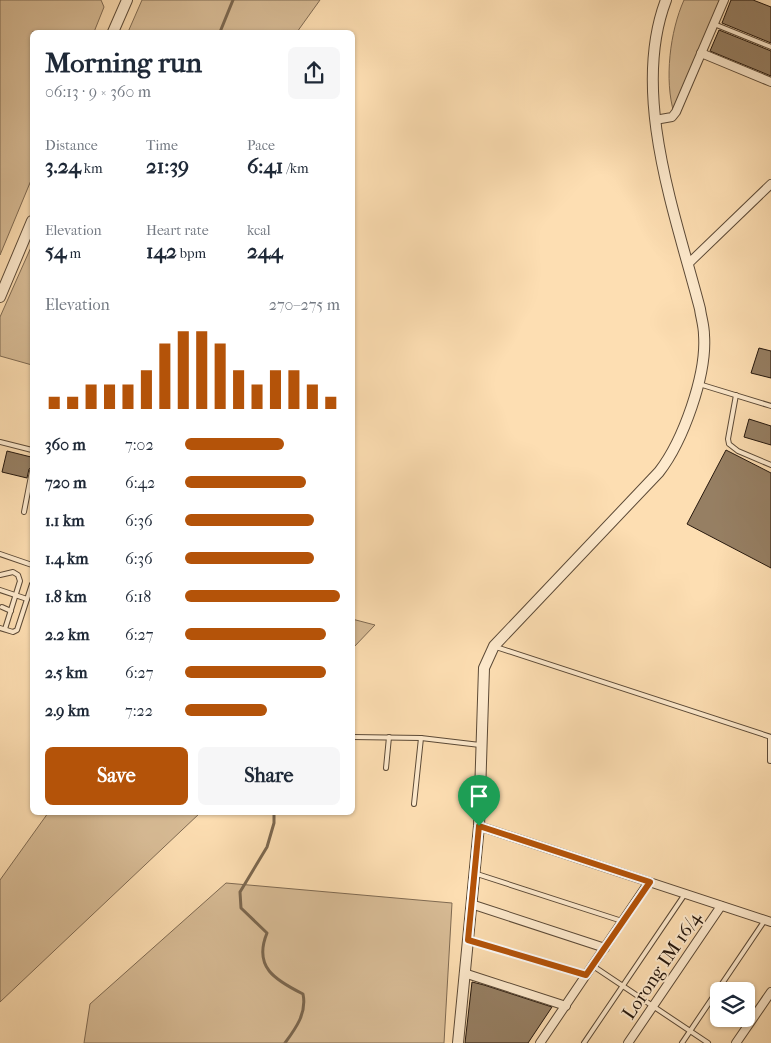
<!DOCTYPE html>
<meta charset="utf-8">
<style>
:root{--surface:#fff;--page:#f6f6f7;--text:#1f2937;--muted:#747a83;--accent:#b45309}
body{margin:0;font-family:"IM FELL French Canon",serif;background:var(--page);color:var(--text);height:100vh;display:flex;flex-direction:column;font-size:19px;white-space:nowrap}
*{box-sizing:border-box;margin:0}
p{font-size:16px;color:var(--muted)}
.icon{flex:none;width:28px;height:28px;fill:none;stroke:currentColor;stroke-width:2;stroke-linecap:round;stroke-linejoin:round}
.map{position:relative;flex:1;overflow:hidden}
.sheet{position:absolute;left:30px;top:30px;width:325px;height:785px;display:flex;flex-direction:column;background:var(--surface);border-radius:8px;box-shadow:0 1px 4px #0004}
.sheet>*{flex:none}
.buttons{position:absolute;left:710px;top:982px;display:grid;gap:10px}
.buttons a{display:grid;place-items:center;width:45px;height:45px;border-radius:8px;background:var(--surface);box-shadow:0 1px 4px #0004;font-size:25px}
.pin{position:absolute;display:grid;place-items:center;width:42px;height:42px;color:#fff;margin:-51px -21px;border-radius:50% 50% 50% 0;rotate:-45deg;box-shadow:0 0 5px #0007}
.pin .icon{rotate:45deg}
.round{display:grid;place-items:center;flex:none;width:52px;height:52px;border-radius:8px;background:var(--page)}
.overview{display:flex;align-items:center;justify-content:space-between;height:85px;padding:0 15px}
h1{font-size:28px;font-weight:700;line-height:38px}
.stats{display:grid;grid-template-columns:repeat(3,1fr);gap:8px;height:85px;padding:5px 15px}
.stats div{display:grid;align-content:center}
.stats b{font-size:21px;font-weight:700}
.stats small{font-size:14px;font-weight:400}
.stats p{font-size:14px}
.chart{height:140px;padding:10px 15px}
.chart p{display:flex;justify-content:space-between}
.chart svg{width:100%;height:90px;margin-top:5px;stroke:var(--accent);stroke-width:6}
.cta{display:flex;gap:10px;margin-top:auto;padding:10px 15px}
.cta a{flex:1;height:58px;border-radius:8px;background:var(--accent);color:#fff;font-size:20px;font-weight:700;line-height:58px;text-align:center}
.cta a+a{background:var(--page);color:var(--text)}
ul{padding:0 15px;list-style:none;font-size:16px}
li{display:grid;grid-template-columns:80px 60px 1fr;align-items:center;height:38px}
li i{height:12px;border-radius:6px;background:var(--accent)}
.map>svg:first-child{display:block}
.green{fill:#d8bc96;stroke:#7f6a52}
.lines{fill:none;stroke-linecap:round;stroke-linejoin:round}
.stream{stroke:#7b674f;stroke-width:3}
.building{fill:#967f63;stroke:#26180e}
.service-casing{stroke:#5c4a37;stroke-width:6}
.minor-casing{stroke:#5c4a37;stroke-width:10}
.tertiary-casing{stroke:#5c4a37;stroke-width:12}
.service{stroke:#feeacd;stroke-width:4}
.minor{stroke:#feeacd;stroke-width:8}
.tertiary{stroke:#feeacd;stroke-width:10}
.route-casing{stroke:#fff;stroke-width:10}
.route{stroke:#b45309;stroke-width:6}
.labels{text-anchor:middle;stroke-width:4;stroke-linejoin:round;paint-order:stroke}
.street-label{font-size:19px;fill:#26180e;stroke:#feeacd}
</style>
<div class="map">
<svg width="771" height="1043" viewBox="0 0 771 1043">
<rect width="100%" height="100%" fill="#fddeb2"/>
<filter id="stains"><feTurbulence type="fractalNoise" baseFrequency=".004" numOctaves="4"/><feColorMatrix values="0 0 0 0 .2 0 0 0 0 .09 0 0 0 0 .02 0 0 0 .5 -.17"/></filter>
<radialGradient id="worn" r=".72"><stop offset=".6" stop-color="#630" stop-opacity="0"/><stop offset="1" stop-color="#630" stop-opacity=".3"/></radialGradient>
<g class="green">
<path d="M0 0H101L104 7 94 32H32V178L0 255Z"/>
<path d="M142 0H320L297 32H128Z"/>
<path d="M684 0H720L674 113C664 80 670 31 684 0Z"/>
<path d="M32 245V365L0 356V317Z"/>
<path d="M352 619 375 625 353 648H352Z"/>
<path d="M48 813H200L0 1002V880Z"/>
<path d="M226 883 452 903 444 1043H84L90 1004Z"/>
</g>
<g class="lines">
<g class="stream">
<path d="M220 32 233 0"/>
<path d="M274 812V823L267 847 240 892 241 908 267 933C253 967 275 980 303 994 307 1013 296 1028 285 1043"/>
</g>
</g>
<g class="building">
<path d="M731 0H753L771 7V43L722 23Z"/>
<path d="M719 30 771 51V76L710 51Z"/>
<path d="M759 348 771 351V378L751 373Z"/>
<path d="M749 419 771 426V445L744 437Z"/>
<path d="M726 450 771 473V568L687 524Z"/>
<path d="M7 451 31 457 32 467 29 469 27 478 2 472Z"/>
<path d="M472 982 484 985 552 1007 528 1043H465Z"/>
</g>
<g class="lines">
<g class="service-casing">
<g id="service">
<path d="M714 24 771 47"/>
<path d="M699 384 771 406"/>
<path d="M736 395 728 439 729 444 738 451 771 465"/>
<path d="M0 442 32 450"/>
<path d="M24 512 32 471"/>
<path d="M0 554 32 565"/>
<path d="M0 575 13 572 18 575 20 581 5 629"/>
<path d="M0 590 27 599"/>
<path d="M2 607 11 611"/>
<path d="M0 628 13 632 17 630 32 584"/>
<path d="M496 647 771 737"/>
<path d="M352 737 421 738 480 745"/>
<path d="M770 761V737"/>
<path d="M386 768 389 737"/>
<path d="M414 804 421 738"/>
<path d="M477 874 622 921"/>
<path d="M470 941 586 975"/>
<path d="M593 966 708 1043"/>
<path d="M584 1043 685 894"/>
<path d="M682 1043 765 920"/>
</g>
</g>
<g class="minor-casing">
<g id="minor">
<path d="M701 53 771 82"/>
<path d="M655 120 672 117 676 112 724 0"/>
<path d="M688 264 771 184"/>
<path d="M479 826 771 922"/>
<path d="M471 904 605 948"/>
<path d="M464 973 566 1006"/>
<path d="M540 1043 649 882"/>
<path d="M628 1043 721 906"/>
<path d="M736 1043 771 992"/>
</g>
</g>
<g class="tertiary-casing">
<g id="tertiary">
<path d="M113 32 127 0"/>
<path d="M0 297 32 221"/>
<path d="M458 1043 479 826 484 668 494 646 659 472C683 441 707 375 704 335 704 326 701 317 700 309 676 216 630 94 666 0"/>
</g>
</g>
<use href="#service" class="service"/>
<use href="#minor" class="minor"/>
<use href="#tertiary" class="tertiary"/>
</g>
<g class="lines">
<g class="route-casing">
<path id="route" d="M479 826 650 882 586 975 468 940Z"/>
</g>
<use href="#route" class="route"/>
</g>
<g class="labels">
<g class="street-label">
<text transform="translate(661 965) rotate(-56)" y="7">Lorong IM 16/4</text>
</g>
</g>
<rect width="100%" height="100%" filter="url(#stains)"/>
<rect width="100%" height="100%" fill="url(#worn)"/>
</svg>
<div class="buttons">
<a><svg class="icon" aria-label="layers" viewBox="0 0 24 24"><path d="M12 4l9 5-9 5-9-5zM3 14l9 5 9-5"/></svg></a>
</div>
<div class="pin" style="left:479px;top:826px;background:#1e9e55"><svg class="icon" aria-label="arrive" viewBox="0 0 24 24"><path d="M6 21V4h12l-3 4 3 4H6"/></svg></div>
<section class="sheet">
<div class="overview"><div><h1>Morning run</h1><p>06:13 · 9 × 360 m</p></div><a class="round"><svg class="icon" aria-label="share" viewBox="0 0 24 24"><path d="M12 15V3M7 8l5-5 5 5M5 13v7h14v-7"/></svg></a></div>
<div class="stats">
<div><p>Distance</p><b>3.24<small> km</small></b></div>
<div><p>Time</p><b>21:39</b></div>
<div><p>Pace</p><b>6:41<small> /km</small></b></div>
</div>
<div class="stats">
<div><p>Elevation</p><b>54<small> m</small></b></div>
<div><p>Heart rate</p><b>142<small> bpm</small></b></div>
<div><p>kcal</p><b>244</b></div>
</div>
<div class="chart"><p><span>Elevation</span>270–275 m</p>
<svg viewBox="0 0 160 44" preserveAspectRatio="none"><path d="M5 44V38M15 44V38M25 44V32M35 44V32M45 44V32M55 44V25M65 44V12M75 44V6M85 44V6M95 44V12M105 44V25M115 44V32M125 44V25M135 44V25M145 44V32M155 44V38"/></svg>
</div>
<ul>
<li><b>360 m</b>7:02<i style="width:64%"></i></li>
<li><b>720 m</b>6:42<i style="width:78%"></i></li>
<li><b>1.1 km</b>6:36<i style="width:83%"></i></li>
<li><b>1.4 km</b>6:36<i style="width:83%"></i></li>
<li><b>1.8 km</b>6:18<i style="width:100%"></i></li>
<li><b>2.2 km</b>6:27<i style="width:91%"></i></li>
<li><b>2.5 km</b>6:27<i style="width:91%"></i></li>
<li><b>2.9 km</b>7:22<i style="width:53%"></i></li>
</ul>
<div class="cta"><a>Save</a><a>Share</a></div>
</section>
</div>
